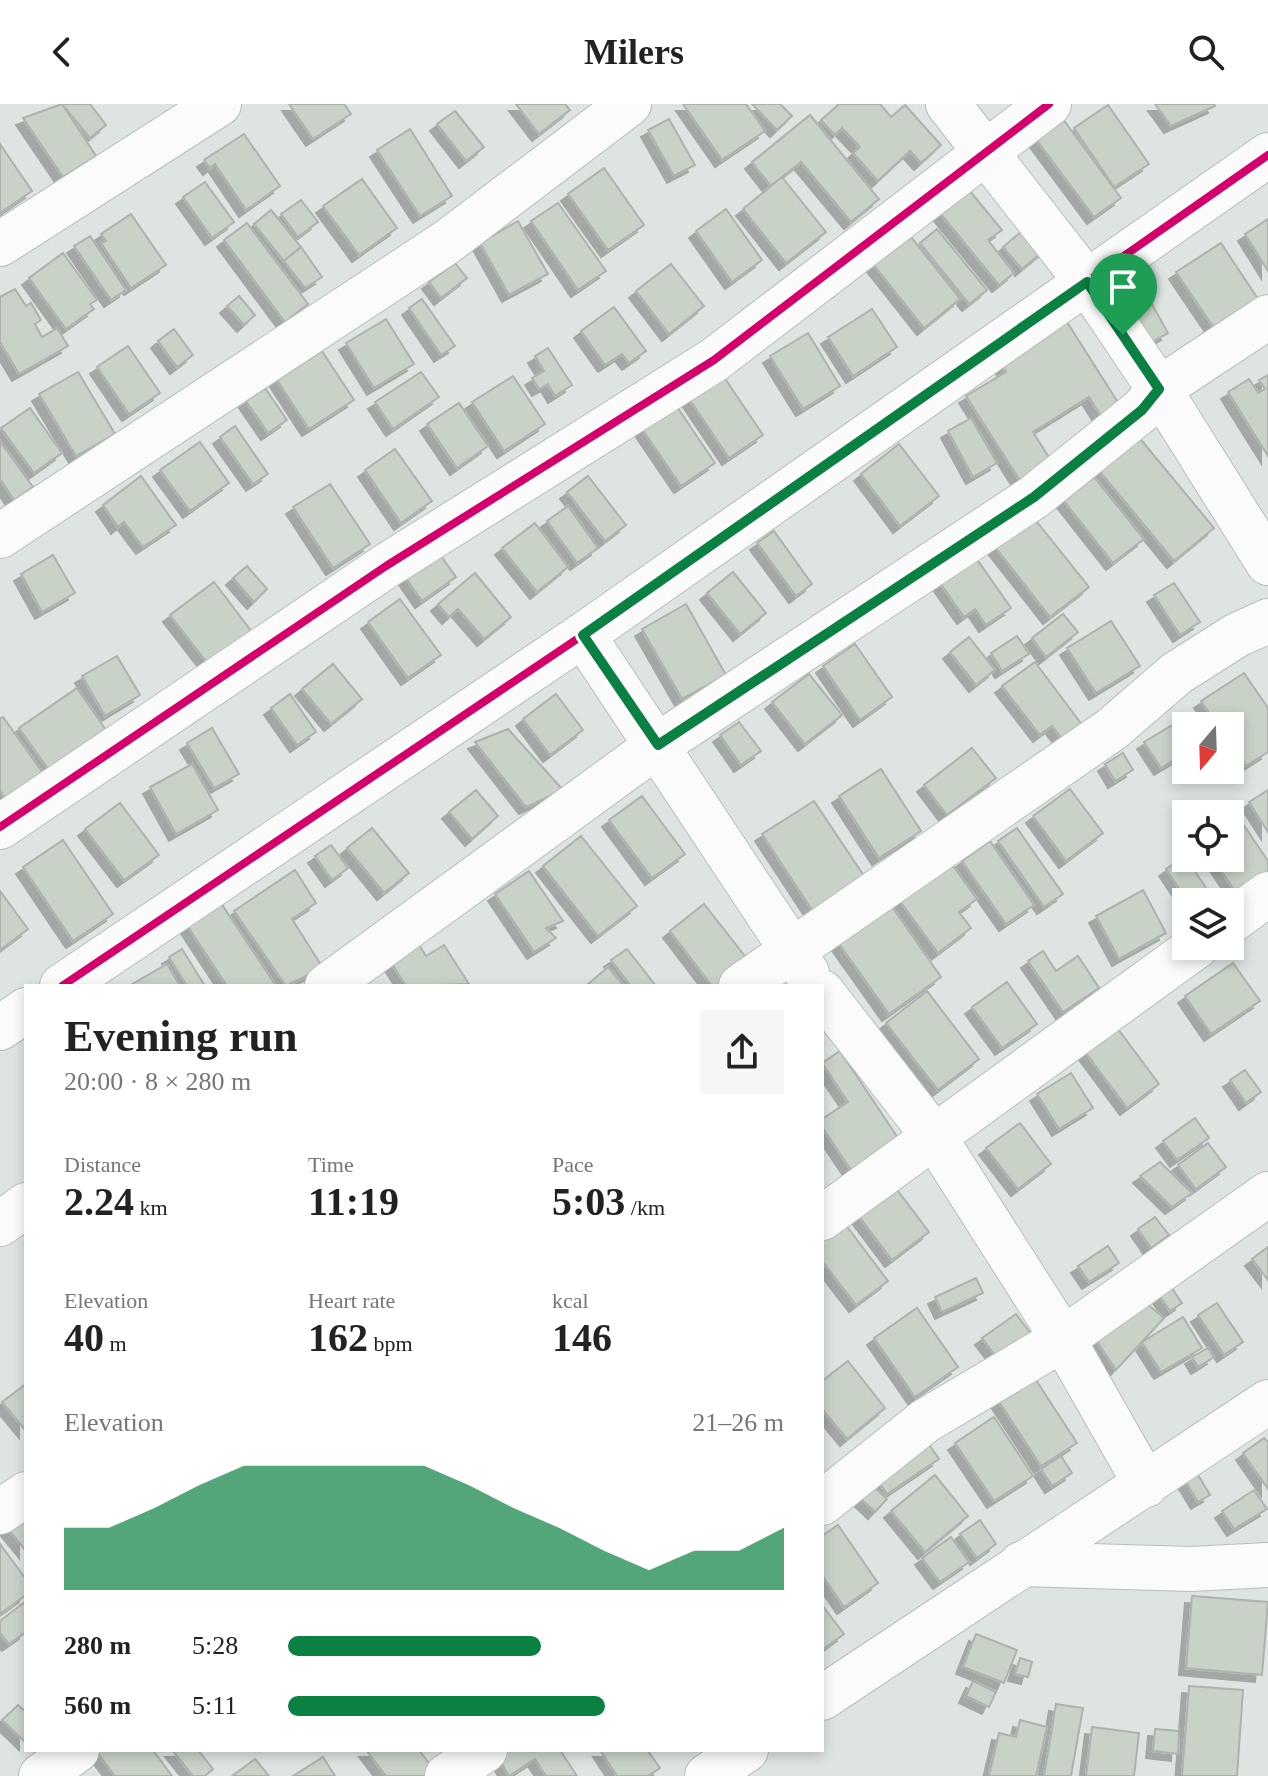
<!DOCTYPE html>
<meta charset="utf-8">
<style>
:root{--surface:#fff;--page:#f6f6f6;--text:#222;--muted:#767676;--accent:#0b8043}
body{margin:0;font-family:"Times New Roman",serif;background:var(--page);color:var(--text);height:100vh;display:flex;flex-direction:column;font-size:30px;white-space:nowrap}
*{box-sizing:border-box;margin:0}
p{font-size:26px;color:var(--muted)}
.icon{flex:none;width:44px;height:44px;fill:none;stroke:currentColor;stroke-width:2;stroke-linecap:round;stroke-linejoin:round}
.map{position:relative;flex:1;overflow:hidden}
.sheet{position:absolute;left:24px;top:880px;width:800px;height:768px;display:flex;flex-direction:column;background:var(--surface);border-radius:0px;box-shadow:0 4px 12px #0003}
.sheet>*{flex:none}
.needle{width:52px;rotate:199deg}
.controls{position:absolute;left:1172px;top:608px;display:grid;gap:16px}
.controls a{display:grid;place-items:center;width:72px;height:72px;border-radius:0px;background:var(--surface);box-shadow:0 4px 12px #0003;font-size:40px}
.pin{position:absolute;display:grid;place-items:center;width:68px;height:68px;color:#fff;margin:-82px -34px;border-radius:50% 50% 50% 0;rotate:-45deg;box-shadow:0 0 8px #0007}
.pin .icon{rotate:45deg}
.round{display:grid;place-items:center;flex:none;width:84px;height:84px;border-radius:0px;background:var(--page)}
.head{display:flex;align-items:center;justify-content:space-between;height:136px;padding:0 40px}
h1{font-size:44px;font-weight:600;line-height:60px}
.figures{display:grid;grid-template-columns:repeat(3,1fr);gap:12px;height:136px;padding:8px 40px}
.figures div{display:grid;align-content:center}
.figures b{font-size:40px;font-weight:600}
.figures small{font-size:22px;font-weight:400}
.figures p{font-size:22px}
.chart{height:224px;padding:16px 40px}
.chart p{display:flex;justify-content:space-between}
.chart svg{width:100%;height:144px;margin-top:8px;fill:var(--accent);opacity:.7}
ul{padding:0 40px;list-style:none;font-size:26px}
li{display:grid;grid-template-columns:128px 96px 1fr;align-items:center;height:60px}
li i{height:20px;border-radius:10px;background:var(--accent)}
header{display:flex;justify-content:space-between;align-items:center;height:104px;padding:0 40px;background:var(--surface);font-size:36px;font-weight:600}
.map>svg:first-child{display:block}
.building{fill:#c8d2c7;stroke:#aeb2af;stroke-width:2;filter:url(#shadow)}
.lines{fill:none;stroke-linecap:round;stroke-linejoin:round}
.street-casing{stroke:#b9bebc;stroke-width:46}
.street{stroke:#fafbfa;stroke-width:44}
.cycleway-casing{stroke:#fff;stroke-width:13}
.cycleway{stroke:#d6006c;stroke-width:8}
.route-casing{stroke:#fff;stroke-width:16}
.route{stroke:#0b8043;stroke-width:10}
</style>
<header><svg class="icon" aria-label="back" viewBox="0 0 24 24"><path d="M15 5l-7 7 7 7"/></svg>Milers<svg class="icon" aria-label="search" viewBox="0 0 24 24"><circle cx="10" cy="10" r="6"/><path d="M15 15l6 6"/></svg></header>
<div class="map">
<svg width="1268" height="1672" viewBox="0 0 1268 1672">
<defs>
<filter id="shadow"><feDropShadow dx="-7" dy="7" stdDeviation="0" flood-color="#0004"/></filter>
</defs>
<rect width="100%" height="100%" fill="#dee4e1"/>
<g class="building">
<path d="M62 0H90L106 21 90 34Z"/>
<path d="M62 0 96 52 63 73 23 14Z"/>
<path d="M289 0H344L351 10 313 35Z"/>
<path d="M516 0H565L570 6 539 30Z"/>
<path d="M683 0H746L765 27 722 56Z"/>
<path d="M752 0H780L792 12 777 26Z"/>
<path d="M839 0H880L891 13 905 1 941 41 921 59 910 47 878 77 853 49 860 43 842 24 835 31 821 16Z"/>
<path d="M1155 0H1214L1215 2 1171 22Z"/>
<path d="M1108 1 1149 60 1114 83 1074 24Z"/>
<path d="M455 7 484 43 466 57 437 20Z"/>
<path d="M1057 7 1121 94 1094 113 1030 27Z"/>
<path d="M810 11 879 95 851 118 801 58 771 82 752 58Z"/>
<path d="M669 15 695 61 674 72 648 26Z"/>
<path d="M410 25 452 92 420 112 377 46Z"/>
<path d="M244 30 280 82 246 106 215 60 210 64 204 56Z"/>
<path d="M0 40 32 87 0 109Z"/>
<path d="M604 64 644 121 608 146 568 90Z"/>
<path d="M782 73 826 128 786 159 743 105Z"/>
<path d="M362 75 397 124 359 151 323 102Z"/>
<path d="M205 78 234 118 212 134 183 93Z"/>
<path d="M969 86 1002 126 988 136 1014 169 999 181 940 109Z"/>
<path d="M301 96 318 118 298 133 281 110Z"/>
<path d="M558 99 606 167 578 186 531 117Z"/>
<path d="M726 105 762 156 732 178 696 127Z"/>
<path d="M271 106 301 143 284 157 254 120Z"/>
<path d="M131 110 166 161 131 184 101 139 106 137 101 130Z"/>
<path d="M1268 115V167L1245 130Z"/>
<path d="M518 117 548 170 509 191 480 139Z"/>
<path d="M247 119 308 200 285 218 224 136Z"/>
<path d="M1029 121 1045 146 1022 165 1003 143Z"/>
<path d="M937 125 987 186 969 200 920 139Z"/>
<path d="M90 132 126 186 111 196 74 142Z"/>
<path d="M911 133 960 195 924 224 874 161Z"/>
<path d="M1221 139 1262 201 1218 230 1176 168Z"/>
<path d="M301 143 322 173 305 184 284 157Z"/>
<path d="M63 149 97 196 90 200 94 205 66 225 29 174Z"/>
<path d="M455 159 467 174 441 194 429 178Z"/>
<path d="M671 160 704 202 669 230 636 187Z"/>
<path d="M15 185 26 202 31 199 41 216 35 220 42 233 57 224 68 242 19 270 0 238V193Z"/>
<path d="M239 192 255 211 244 221 227 202Z"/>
<path d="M422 195 455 242 441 251 409 204Z"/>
<path d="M1152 200 1168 229 1145 242 1129 213Z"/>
<path d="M614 203 646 247 629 259 622 250 605 261 581 227Z"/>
<path d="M872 205 897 243 853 272 828 233Z"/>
<path d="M386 215 414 260 374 284 346 239Z"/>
<path d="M1067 218 1124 308 1106 320 1089 293 1033 328 1055 363 1024 383 966 292 1006 268 1001 260Z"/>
<path d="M174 225 193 251 177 263 158 237Z"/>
<path d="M808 229 840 282 803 305 770 252Z"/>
<path d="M128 242 160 289 129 310 97 263Z"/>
<path d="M548 244 572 281 555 292 548 280 539 285 532 274 544 267 535 252Z"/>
<path d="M322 247 354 296 309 325 277 276Z"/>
<path d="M78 268 115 330 76 352 39 290Z"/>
<path d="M421 268 439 293 393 325 375 298Z"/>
<path d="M1268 271V352L1228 288 1249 275 1258 289 1265 285 1259 276Z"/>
<path d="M513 272 545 320 504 347 472 298Z"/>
<path d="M724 273 763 331 729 354 690 296Z"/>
<path d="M265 284 287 316 268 329 246 297Z"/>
<path d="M671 294 715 359 681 382 636 316Z"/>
<path d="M459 299 488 342 457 364 427 320Z"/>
<path d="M30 304 62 349 34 369 1 324Z"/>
<path d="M971 314 997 359 973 373 948 327Z"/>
<path d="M235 322 268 370 253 380 220 333Z"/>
<path d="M1137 331 1214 424 1174 457 1097 364Z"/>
<path d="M0 337 33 383 14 396 0 375Z"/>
<path d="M200 338 229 379 190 407 160 366Z"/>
<path d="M899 340 939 392 900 422 861 370Z"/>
<path d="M395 345 432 397 401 419 365 366Z"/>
<path d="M141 372 176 421 143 443 124 418 118 423 103 401Z"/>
<path d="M588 372 626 421 605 437 567 388Z"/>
<path d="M1094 373 1144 435 1113 459 1064 397Z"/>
<path d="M330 380 370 440 333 464 293 403Z"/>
<path d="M568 402 598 444 577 459 547 417Z"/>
<path d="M1033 413 1089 483 1050 513 995 443Z"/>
<path d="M535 419 568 463 537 488 502 444Z"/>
<path d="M774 427 812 480 796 492 757 439Z"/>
<path d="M434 442 456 473 422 497 401 467Z"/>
<path d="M53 451 75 489 42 508 21 470Z"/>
<path d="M974 451 1011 504 986 521 975 505 964 513 938 476Z"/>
<path d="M247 462 267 485 254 498 233 474Z"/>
<path d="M733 468 766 509 740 530 707 489Z"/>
<path d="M475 469 511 513 484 535 458 505 449 513 438 500Z"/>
<path d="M214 478 252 528 208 560 170 511Z"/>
<path d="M1174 479 1200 518 1180 531 1154 491Z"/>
<path d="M400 495 441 551 408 574 368 518Z"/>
<path d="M686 500 726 571 682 595 642 525Z"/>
<path d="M1063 510 1078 528 1046 553 1032 534Z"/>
<path d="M1111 517 1140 562 1096 589 1067 544Z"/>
<path d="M1017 532 1029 550 1002 567 991 549Z"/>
<path d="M969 533 995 566 976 581 950 548Z"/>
<path d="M855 540 892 593 860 616 823 562Z"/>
<path d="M117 552 140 591 105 612 82 572Z"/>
<path d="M1035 558 1083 622 1063 636 1052 622 1040 631 1002 582Z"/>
<path d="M333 560 362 595 331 620 302 585Z"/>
<path d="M1244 569 1268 604V648L1246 662 1230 639V622H1218L1201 597Z"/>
<path d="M809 570 842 611 805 640 772 598Z"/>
<path d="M77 584 108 629 51 669 19 624Z"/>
<path d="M290 590 316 628 297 641 271 604Z"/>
<path d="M556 590 583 626 550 651 523 615Z"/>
<path d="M3 613 48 676 11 702 0 687V615Z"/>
<path d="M1179 617 1186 628V649L1161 664 1144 638Z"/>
<path d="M739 618 761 647 741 661 720 631Z"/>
<path d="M212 624 239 670 214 684 187 639Z"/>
<path d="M508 625 563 686 526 703 475 638Z"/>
<path d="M972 644 996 674 947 711 924 681Z"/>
<path d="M1123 649 1133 666 1115 677 1105 660Z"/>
<path d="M192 660 218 706 176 730 150 683Z"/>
<path d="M881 665 921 727 879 754 839 692Z"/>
<path d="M1070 685 1103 729 1066 757 1033 712Z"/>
<path d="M476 686 498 712 472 735 449 708Z"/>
<path d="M1268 686V728L1249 698Z"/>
<path d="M642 692 685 750 652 774 609 716Z"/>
<path d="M814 697 868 778 816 812 762 730Z"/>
<path d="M120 699 159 751 124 776 85 725Z"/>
<path d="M1243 720 1268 757V781L1242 798 1213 754H1230V728Z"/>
<path d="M372 724 409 769 384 789 347 744Z"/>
<path d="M1017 724 1063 790 1044 803 998 737Z"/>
<path d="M581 732 637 802 598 832 543 762Z"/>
<path d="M63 736 113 810 73 837 23 763Z"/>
<path d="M990 737 1034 801 1006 820 962 757Z"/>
<path d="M331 741 348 764 332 776 315 752Z"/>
<path d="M1186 752V754L1215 797 1188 798 1166 765Z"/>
<path d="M951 759 977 795 959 808 971 824 938 849 900 797Z"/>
<path d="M295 766 316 799 292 815 323 864 286 882 234 807Z"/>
<path d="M529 767 563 817 546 824 556 834 534 848 495 790Z"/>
<path d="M1143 786 1166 829 1119 855 1096 812Z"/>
<path d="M0 787 28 825 0 846Z"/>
<path d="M217 793 276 882H227L183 815Z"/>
<path d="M888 797 941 873 889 910 835 834Z"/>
<path d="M704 800 752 861 725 882H712L670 827Z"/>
<path d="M417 838 426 852 444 841 469 880 406 882 389 855Z"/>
<path d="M182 845 205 882H187L169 853Z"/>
<path d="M627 845 656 882H631L611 856Z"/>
<path d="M1043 847 1056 867 1078 852 1099 884 1063 908 1028 857Z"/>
<path d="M1233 859 1260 897 1211 930 1185 892Z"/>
<path d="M167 860 180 882H129Z"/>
<path d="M608 863 624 882H588L587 881Z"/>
<path d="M1007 878 1037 920 1002 944 972 903Z"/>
<path d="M927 887 979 955 938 986 886 919Z"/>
<path d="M1118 925 1159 980 1127 1004 1086 949Z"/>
<path d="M840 947 900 1037 853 1069 822 1023V1015L848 998 822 959Z"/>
<path d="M1245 966 1261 988 1246 999 1230 976Z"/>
<path d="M1071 969 1093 1004 1059 1025 1037 990Z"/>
<path d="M1195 1014 1209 1034 1177 1056 1163 1037Z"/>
<path d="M1020 1019 1051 1060 1018 1085 986 1044Z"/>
<path d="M1208 1039 1226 1063 1196 1085 1178 1061Z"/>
<path d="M1160 1058 1192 1089 1172 1103 1140 1072Z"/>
<path d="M895 1083 929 1128 892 1156 858 1111Z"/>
<path d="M1155 1113 1169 1131 1151 1144 1138 1125Z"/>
<path d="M845 1120 888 1177 856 1201 822 1157V1137Z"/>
<path d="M1108 1142 1119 1159 1089 1178 1078 1162Z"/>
<path d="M1268 1143V1176L1252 1155Z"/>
<path d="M1161 1168 1182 1199 1170 1207 1149 1176Z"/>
<path d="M976 1174 983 1189 942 1208 935 1193Z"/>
<path d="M1140 1194 1164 1214 1116 1266 1091 1228Z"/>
<path d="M1217 1199 1243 1238 1224 1251 1198 1211Z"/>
<path d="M917 1204 958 1263 915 1293 874 1234Z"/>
<path d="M1016 1210 1038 1239 1005 1264 982 1234Z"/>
<path d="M1183 1213 1202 1244 1161 1268 1142 1238Z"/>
<path d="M1208 1244 1214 1253 1198 1263 1192 1253Z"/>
<path d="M848 1257 885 1304 847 1335 822 1305V1277Z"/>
<path d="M1030 1267 1077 1339 1041 1362 994 1290Z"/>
<path d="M26 1280V1327L2 1298Z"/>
<path d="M994 1313 1033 1372 994 1397 955 1339Z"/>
<path d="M921 1329 939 1355 887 1390 869 1364Z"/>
<path d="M1264 1334 1268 1338V1385L1243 1349Z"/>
<path d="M1061 1352 1072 1369 1052 1382 1041 1365Z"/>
<path d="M935 1371 968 1412 925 1448 891 1407Z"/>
<path d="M1198 1371 1210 1391 1198 1398 1186 1378Z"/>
<path d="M870 1379 887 1395 875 1408 858 1392Z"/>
<path d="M1254 1386 1267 1405 1234 1425 1222 1407Z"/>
<path d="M26 1415V1447L8 1425Z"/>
<path d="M980 1416 996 1440 977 1454 960 1430Z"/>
<path d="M838 1421 878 1479 844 1503 822 1471V1432Z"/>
<path d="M951 1433 969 1458 940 1478 922 1454Z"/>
<path d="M0 1440 26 1475V1491L0 1510Z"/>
<path d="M1192 1492 1268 1498 1262 1571 1186 1564Z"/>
<path d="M26 1497V1528L9 1540 0 1529V1517Z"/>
<path d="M822 1501 844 1530 822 1546Z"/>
<path d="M976 1530 1017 1546 1004 1579 963 1563Z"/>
<path d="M1020 1554 1032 1558 1028 1573 1015 1570Z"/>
<path d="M973 1577 996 1588 989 1603 966 1592Z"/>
<path d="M1189 1582 1243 1586 1237 1672H1182Z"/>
<path d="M1056 1600 1083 1604 1071 1672H1044Z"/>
<path d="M18 1601 26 1608V1639L2 1616Z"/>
<path d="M1020 1616 1047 1623 1036 1672H989L999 1629 1016 1633Z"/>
<path d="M1092 1623 1139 1629 1134 1672H1086Z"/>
<path d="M1155 1625 1179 1627 1178 1650 1153 1647Z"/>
<path d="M100 1646H153L172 1672H115L97 1648Z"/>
<path d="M172 1646H198L213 1665 205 1672H193Z"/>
<path d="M366 1646H419L434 1666 426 1672H386Z"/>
<path d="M509 1646H560L577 1672H546L535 1655 509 1672 498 1653Z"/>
<path d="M600 1646H647L660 1664 648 1672H617Z"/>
<path d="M323 1653 335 1672H293Z"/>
<path d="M255 1655 269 1672H232Z"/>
</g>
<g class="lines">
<g class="street-casing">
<g id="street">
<path d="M948 0 1087 178 1159 285 1268 459"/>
<path d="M0 140 219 0"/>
<path d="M0 432 447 138 629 0"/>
<path d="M583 531 807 869"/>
<path d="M0 723 386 462 714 256 1049 0"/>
<path d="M1230 818 1268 790"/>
<path d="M62 882 583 531 1268 51"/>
<path d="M327 882 658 641 1034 393 1142 306 1159 285 1268 213"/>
<path d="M741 882 1112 625 1177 569 1237 531 1268 517"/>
<path d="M822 888 935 1034 1063 1235 1146 1381"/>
<path d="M0 924 26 906"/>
<path d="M822 1114 1197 842"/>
<path d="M0 1120 26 1101"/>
<path d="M822 1399 925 1317 1063 1235 1268 1090"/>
<path d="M0 1408 26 1390"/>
<path d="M1021 1460 1191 1465 1268 1461"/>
<path d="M822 1594 1268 1298"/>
<path d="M41 1672 77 1646"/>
<path d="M447 1672 485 1646"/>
<path d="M707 1672 746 1646"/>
</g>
</g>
<use href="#street" class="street"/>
<g class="cycleway-casing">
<g id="cycleway">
<path d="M0 723 386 462 714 256 1049 0"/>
<path d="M62 882 583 531 1268 51"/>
</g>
</g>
<use href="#cycleway" class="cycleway"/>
</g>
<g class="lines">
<g class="route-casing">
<path id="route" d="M1087 178 1159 285 1142 306 1034 393 658 641 583 531Z"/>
</g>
<use href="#route" class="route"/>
</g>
</svg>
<div class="controls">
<a><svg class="needle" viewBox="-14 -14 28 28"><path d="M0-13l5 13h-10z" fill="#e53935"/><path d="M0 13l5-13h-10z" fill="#767676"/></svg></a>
<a><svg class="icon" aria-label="locate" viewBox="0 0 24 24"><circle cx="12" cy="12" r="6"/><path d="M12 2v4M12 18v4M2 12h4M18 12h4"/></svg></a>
<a><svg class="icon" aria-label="layers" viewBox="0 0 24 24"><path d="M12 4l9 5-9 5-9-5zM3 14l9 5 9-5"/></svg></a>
</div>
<div class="pin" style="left:1123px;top:231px;background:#1e9e55"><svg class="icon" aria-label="arrive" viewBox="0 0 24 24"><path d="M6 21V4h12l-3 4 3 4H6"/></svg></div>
<section class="sheet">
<div class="head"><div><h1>Evening run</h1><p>20:00 · 8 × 280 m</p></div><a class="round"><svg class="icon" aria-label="share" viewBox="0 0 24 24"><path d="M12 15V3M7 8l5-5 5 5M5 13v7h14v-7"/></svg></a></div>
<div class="figures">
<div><p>Distance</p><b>2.24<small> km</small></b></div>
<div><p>Time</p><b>11:19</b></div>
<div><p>Pace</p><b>5:03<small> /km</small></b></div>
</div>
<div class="figures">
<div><p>Elevation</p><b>40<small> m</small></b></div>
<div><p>Heart rate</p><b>162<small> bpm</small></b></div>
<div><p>kcal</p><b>146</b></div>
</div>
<div class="chart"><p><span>Elevation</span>21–26 m</p>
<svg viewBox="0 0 160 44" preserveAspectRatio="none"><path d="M0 44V25L10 25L20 19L30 12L40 6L50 6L60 6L70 6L80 6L90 12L100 19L110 25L120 32L130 38L140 32L150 32L160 25V44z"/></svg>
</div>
<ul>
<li><b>280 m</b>5:28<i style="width:51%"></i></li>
<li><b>560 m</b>5:11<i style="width:64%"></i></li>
</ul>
</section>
</div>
